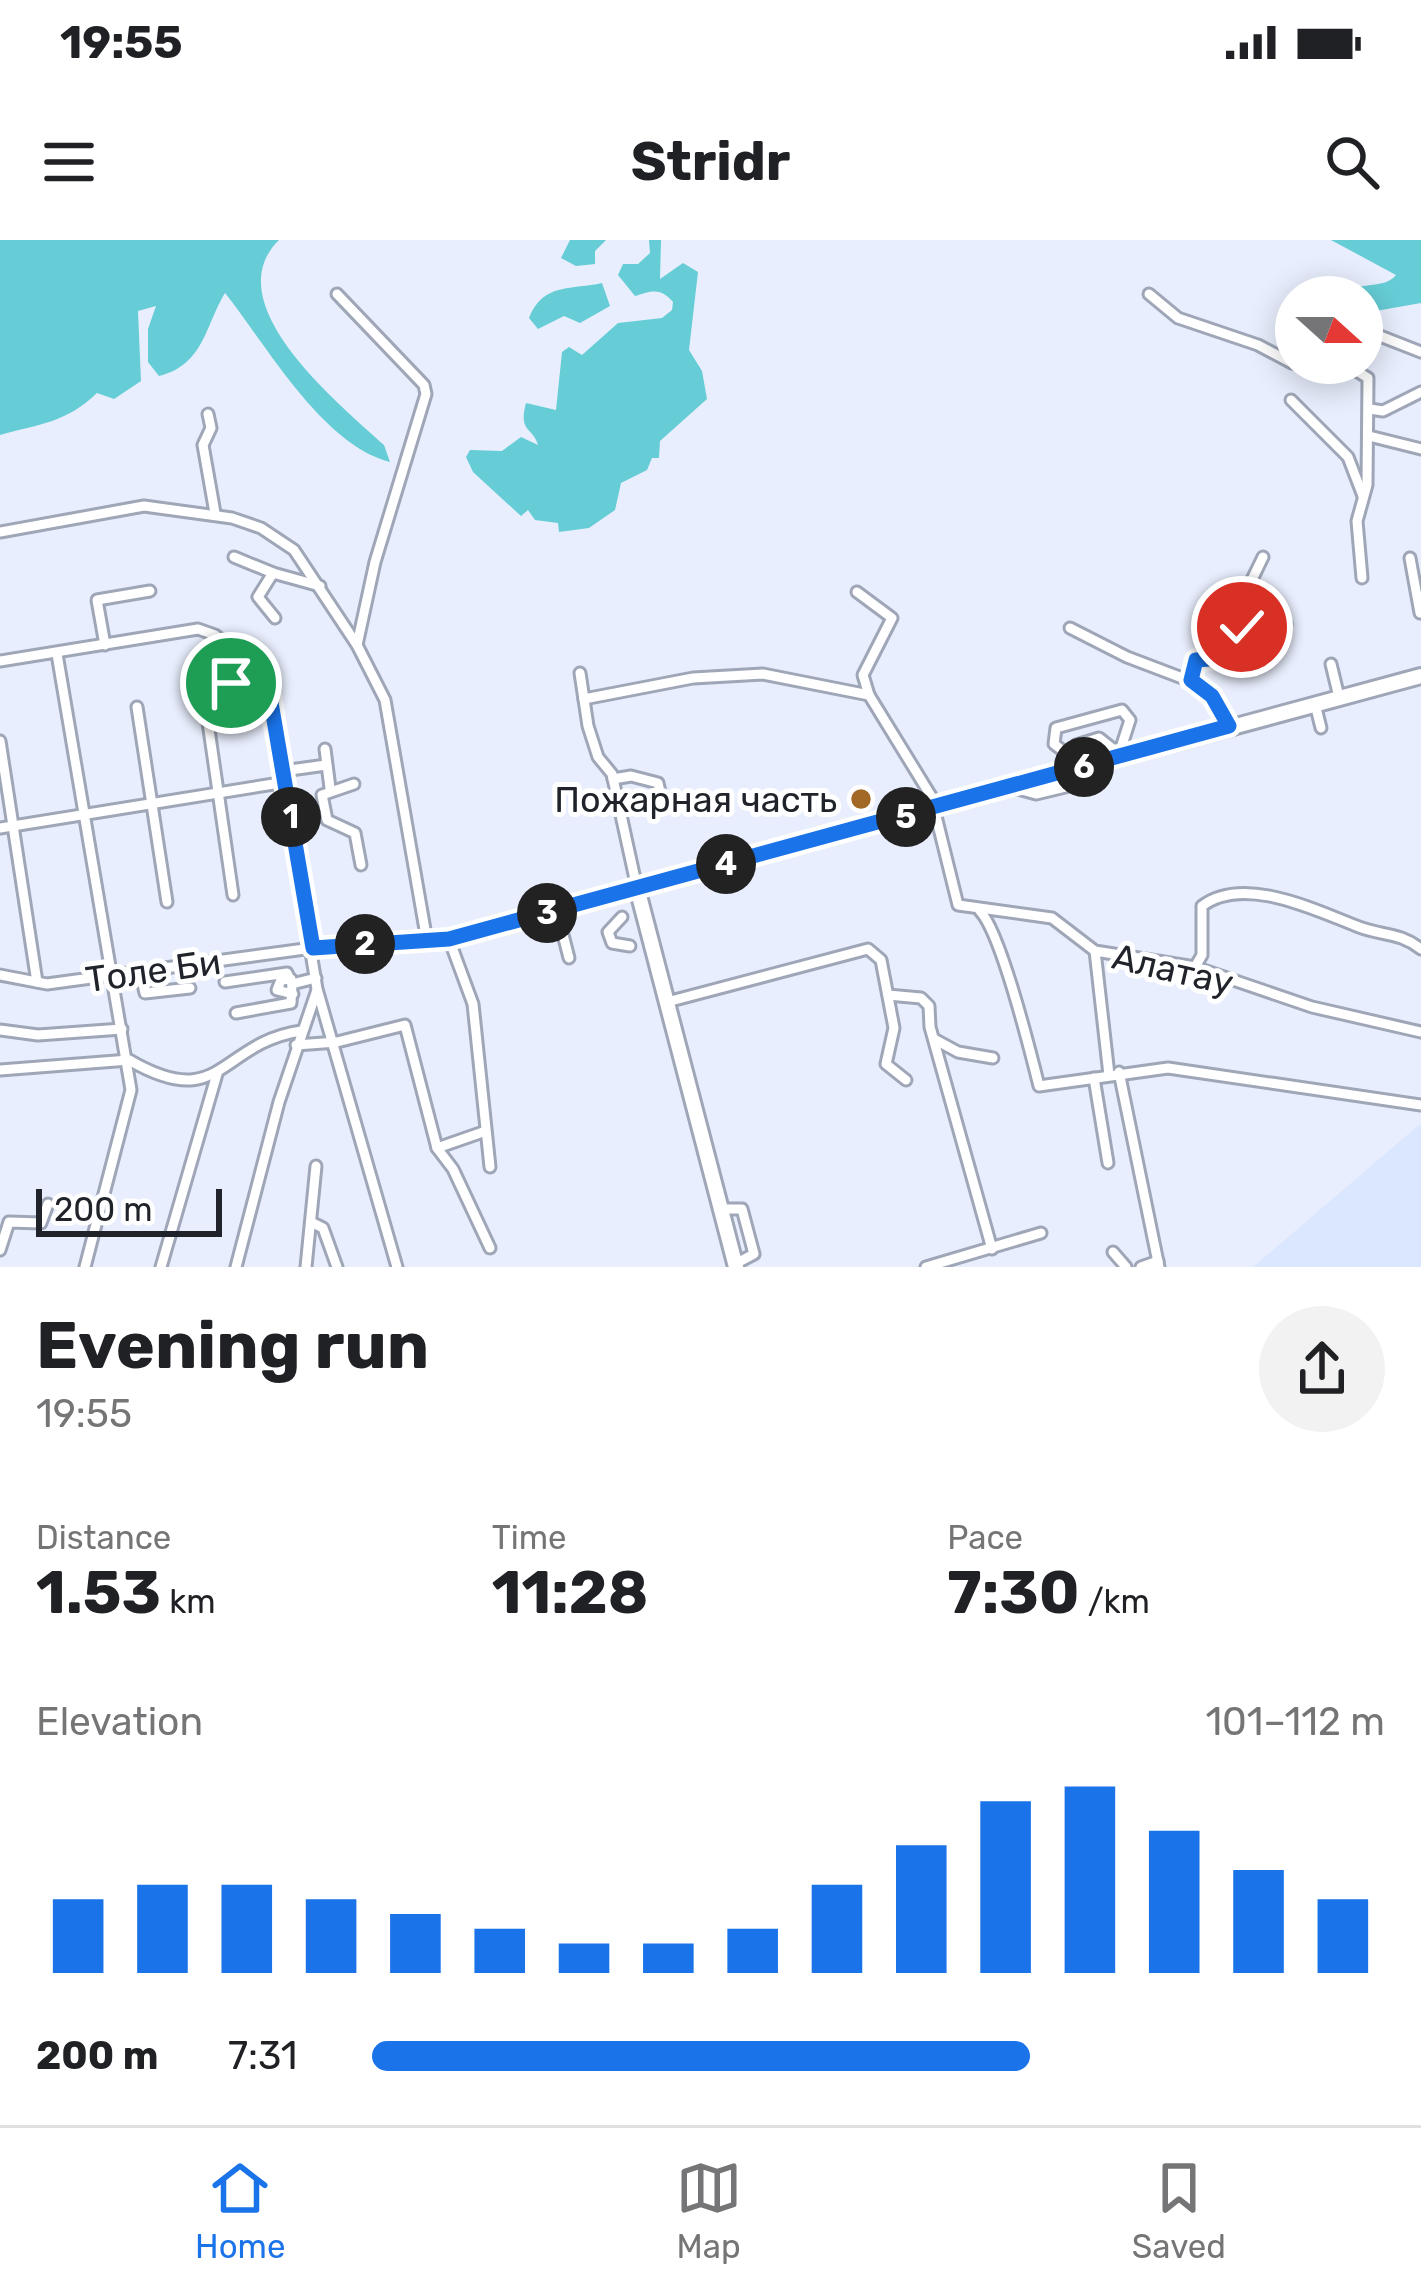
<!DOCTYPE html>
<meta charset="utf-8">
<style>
:root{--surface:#fff;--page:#f2f2f2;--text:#202124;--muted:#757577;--line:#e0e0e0;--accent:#1a73e8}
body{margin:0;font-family:Rubik,sans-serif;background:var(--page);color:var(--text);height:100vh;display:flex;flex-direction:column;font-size:45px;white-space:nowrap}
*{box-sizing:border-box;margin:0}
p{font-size:39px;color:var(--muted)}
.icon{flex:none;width:66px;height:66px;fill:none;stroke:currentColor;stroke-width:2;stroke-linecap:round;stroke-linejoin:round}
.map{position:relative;height:1027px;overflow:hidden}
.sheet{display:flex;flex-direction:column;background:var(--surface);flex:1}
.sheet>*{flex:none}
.needle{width:78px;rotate:111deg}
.controls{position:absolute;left:1275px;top:36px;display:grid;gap:24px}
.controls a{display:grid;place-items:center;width:108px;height:108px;border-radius:50%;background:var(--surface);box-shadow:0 6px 30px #0003;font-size:60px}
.scale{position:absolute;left:36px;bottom:30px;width:186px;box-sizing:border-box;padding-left:12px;border:6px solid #20232a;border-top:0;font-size:33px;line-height:42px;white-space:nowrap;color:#20232a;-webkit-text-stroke:9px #fff;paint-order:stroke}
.pin{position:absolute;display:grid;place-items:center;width:102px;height:102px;color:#fff;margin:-51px;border:6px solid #fff;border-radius:50%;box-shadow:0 3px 12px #0007}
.km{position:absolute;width:60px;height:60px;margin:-30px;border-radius:50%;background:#222;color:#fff;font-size:33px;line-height:60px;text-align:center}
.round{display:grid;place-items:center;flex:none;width:126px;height:126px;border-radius:63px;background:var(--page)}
.summary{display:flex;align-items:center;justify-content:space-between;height:204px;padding:0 36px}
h1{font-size:66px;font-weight:700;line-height:90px}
.stats{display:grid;grid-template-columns:repeat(3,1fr);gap:18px;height:204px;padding:12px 36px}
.stats div{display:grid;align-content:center}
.stats b{font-size:60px;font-weight:700}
.stats small{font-size:33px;font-weight:400}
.stats p{font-size:33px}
.chart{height:336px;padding:24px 36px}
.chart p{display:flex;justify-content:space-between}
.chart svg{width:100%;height:216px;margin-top:12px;stroke:var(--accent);stroke-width:6}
ul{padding:0 36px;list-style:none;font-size:39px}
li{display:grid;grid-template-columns:192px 144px 1fr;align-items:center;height:90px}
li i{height:30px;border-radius:15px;background:var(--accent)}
.status{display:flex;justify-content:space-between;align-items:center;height:84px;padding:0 60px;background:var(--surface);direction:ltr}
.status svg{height:33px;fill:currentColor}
header{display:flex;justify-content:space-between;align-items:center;height:156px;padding:0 36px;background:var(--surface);font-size:54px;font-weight:700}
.tab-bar{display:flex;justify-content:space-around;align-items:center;height:168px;border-top:3px solid var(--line);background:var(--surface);font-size:33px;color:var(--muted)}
.tab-bar a{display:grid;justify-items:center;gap:6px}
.tab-bar .selected{color:var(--accent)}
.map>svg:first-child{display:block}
.built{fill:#dbe6ff}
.water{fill:#66cdd6}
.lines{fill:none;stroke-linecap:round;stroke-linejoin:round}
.minor-casing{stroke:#9ea6b7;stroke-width:15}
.major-casing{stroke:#9ea6b7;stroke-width:20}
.minor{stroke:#fff;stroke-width:9}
.major{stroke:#fff;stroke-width:14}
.route-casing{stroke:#fff;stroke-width:24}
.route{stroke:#1a73e8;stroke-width:15}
.poi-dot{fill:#a16826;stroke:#fff;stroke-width:4.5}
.labels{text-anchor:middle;stroke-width:10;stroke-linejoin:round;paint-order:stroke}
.poi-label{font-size:36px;fill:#20232a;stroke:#fff;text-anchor:end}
.street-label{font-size:36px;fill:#20232a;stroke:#fff}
</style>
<div class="status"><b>19:55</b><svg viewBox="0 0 49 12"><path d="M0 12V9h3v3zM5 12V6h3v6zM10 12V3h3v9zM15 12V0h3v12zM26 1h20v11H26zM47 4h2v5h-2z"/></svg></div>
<header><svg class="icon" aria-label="menu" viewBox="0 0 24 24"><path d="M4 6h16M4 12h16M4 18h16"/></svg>Stridr<svg class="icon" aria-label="search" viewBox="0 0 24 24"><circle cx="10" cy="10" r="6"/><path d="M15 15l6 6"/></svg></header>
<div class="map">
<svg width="1421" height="1027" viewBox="0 0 1421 1027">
<rect width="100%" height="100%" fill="#e8eefd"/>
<path class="built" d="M1421 883V1027H1253Z"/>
<g class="water">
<path d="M0 0H279C215 63 338 163 384 205L390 222C322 205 265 103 225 53 205 86 204 125 159 136L148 122V89L156 66 138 71 141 141 114 159 97 153C66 183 39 184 0 195Z"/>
<path d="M570 0H606L595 11V24L576 26 561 18Z"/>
<path d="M649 0H661L660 39 683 23 698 32 689 110 702 131 707 159 660 201 659 218H652L647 230 621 243 615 270 589 288 559 292 558 283 535 280 528 270 521 276 473 232 466 217 470 210 502 211 521 197 538 205C533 187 518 193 526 163L556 170 562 112 569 107 582 115 618 83 662 78 672 70 673 62C660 47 652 51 635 56L618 35 623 24H638L650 13Z"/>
<path d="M1331 0H1421V63L1370 72 1362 71V57H1342C1356 39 1383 51 1396 35Z"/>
<path d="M602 43 610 66 580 83 564 76 538 89 529 78C543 42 573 50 602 43Z"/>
</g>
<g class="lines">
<g class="minor-casing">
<g id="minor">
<path d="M337 54 424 145 426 154 375 322 357 405"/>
<path d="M1149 54 1178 78 1258 105 1292 123 1355 130 1368 138 1367 245 1357 281 1362 338"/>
<path d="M1362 95 1380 96 1421 112"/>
<path d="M1291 160 1348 217 1363 256"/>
<path d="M1370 169 1383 171 1421 152"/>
<path d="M208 174 211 188 203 205 215 273"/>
<path d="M1369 196 1421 209"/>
<path d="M0 292 144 266 232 278 261 288 294 310 357 405 385 460 427 701"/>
<path d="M234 317 273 333"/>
<path d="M1410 318 1420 373"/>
<path d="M857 352 892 378 863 435 869 455"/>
<path d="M275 378 258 357 273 333 320 346"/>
<path d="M1206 385 1228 396"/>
<path d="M1070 388 1127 417 1198 444 1219 466 1229 486"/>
<path d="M105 405 97 360 150 351"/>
<path d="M57 414 131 850 85 1027"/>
<path d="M0 421 198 389 215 395 265 434 317 749 397 1027"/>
<path d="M1331 424 1339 457"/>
<path d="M204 427 231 443 259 429"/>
<path d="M1191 440 1192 421 1228 415V396L1235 388 1272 403 1284 397 1286 384 1245 354 1263 317"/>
<path d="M203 448 233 655"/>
<path d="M584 459 693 438 763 434 869 455 931 556 958 665 1052 678 1095 711 1195 727 1312 767 1421 792"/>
<path d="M1315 464 1321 488"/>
<path d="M137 467 167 662"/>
<path d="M0 501 37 742"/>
<path d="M325 509 330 548"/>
<path d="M1078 522 1054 504 1056 488 1122 470 1130 480 1119 514"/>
<path d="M1078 522 1076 505 1099 498 1123 517"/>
<path d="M283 531 326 525"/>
<path d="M613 539 631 536 658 543 660 552"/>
<path d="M354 544 322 555 327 580 355 593 361 625"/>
<path d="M1011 547 1036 554 1086 542 1100 522"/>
<path d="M0 588 286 542"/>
<path d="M557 671 569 718"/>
<path d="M980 671C1001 693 1030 810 1039 846L1168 828 1421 865"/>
<path d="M622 677 608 692 612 703 630 706"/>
<path d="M449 699 473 764 490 927"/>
<path d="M1095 711 1109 835"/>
<path d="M1195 727 1202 715V666C1244 634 1317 671 1359 687 1383 696 1399 692 1421 709"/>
<path d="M140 731 145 753 190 748"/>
<path d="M0 735 47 744 327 706 449 699 637 648 612 534 598 517 588 486 580 433"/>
<path d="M291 739 281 740 277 750 293 754"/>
<path d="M225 742 287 733 292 744"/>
<path d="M888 755 921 758 929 766 930 787 992 1009"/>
<path d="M667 762 868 709 881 720 894 788 886 824 906 840"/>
<path d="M236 773 291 763 292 744 316 738"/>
<path d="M0 790 38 795 122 789"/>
<path d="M934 799 958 812 993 818"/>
<path d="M296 805 337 802 405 785 437 908 453 929 490 1008"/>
<path d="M129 820C222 874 219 803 301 791"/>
<path d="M0 830 129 820"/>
<path d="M1119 832 1159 1027"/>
<path d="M1094 838 1108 923"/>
<path d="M437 908 483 892"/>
<path d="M721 969H742L754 1014 735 1024"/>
<path d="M311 982 323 988 337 1027"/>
<path d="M0 1010 9 982 41 983 48 964"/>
<path d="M1113 1012 1126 1027"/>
<path d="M161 1027 217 834"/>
<path d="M236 1027 279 862 317 750"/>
<path d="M306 1027 316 926"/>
<path d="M926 1027 1041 993"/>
<path d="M1141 1027 1158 1021"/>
</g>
</g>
<g class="major-casing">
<path id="major" d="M736 1027 637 648 1421 436"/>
</g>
<use href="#minor" class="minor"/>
<use href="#major" class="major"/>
</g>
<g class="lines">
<g class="route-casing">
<path id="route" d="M231 443 259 429 268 445 313 708 449 699 1229 486 1212 456 1191 440 1196 420 1224 418 1228 396 1242 387"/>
</g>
<use href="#route" class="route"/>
</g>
<circle class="poi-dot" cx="861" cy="559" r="12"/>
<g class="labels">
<g class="poi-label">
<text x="837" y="572">Пожарная часть</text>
</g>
<g class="street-label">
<text transform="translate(1173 729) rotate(13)" y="13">Алатау</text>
<text transform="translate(153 730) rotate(-8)" y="13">Толе Би</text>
</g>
</g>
</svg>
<div class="controls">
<a><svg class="needle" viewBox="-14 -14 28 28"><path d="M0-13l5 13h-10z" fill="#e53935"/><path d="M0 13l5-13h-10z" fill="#757577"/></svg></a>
</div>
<div class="scale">200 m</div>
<div class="pin" style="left:231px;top:443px;background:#1e9e55"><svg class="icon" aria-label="arrive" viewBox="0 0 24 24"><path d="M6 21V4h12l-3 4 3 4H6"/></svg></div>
<div class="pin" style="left:1242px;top:387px;background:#d93025"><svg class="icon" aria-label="check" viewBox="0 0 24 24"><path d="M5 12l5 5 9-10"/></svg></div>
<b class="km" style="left:291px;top:577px">1</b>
<b class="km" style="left:365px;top:704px">2</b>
<b class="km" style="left:547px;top:673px">3</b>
<b class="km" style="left:726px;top:624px">4</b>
<b class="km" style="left:906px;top:577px">5</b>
<b class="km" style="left:1084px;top:527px">6</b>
</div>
<section class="sheet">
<div class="summary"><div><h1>Evening run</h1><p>19:55</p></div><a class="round"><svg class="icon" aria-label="share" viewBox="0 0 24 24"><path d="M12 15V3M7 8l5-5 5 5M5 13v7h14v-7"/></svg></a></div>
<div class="stats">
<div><p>Distance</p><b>1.53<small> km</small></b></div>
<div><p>Time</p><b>11:28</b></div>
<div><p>Pace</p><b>7:30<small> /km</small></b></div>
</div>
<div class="chart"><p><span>Elevation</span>101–112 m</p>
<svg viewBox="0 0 160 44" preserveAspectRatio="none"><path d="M5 44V29M15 44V26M25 44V26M35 44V29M45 44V32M55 44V35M65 44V38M75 44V38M85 44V35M95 44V26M105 44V18M115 44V9M125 44V6M135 44V15M145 44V23M155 44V29"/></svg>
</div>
<ul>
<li><b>200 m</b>7:31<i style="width:65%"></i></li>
</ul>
</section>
<nav class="tab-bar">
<a class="selected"><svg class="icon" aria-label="home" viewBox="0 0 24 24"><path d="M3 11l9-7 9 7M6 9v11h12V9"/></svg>Home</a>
<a><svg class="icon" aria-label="map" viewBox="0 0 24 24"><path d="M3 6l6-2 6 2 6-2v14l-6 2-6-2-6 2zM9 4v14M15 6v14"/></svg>Map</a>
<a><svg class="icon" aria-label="saved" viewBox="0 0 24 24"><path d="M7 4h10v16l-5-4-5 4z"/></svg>Saved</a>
</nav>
